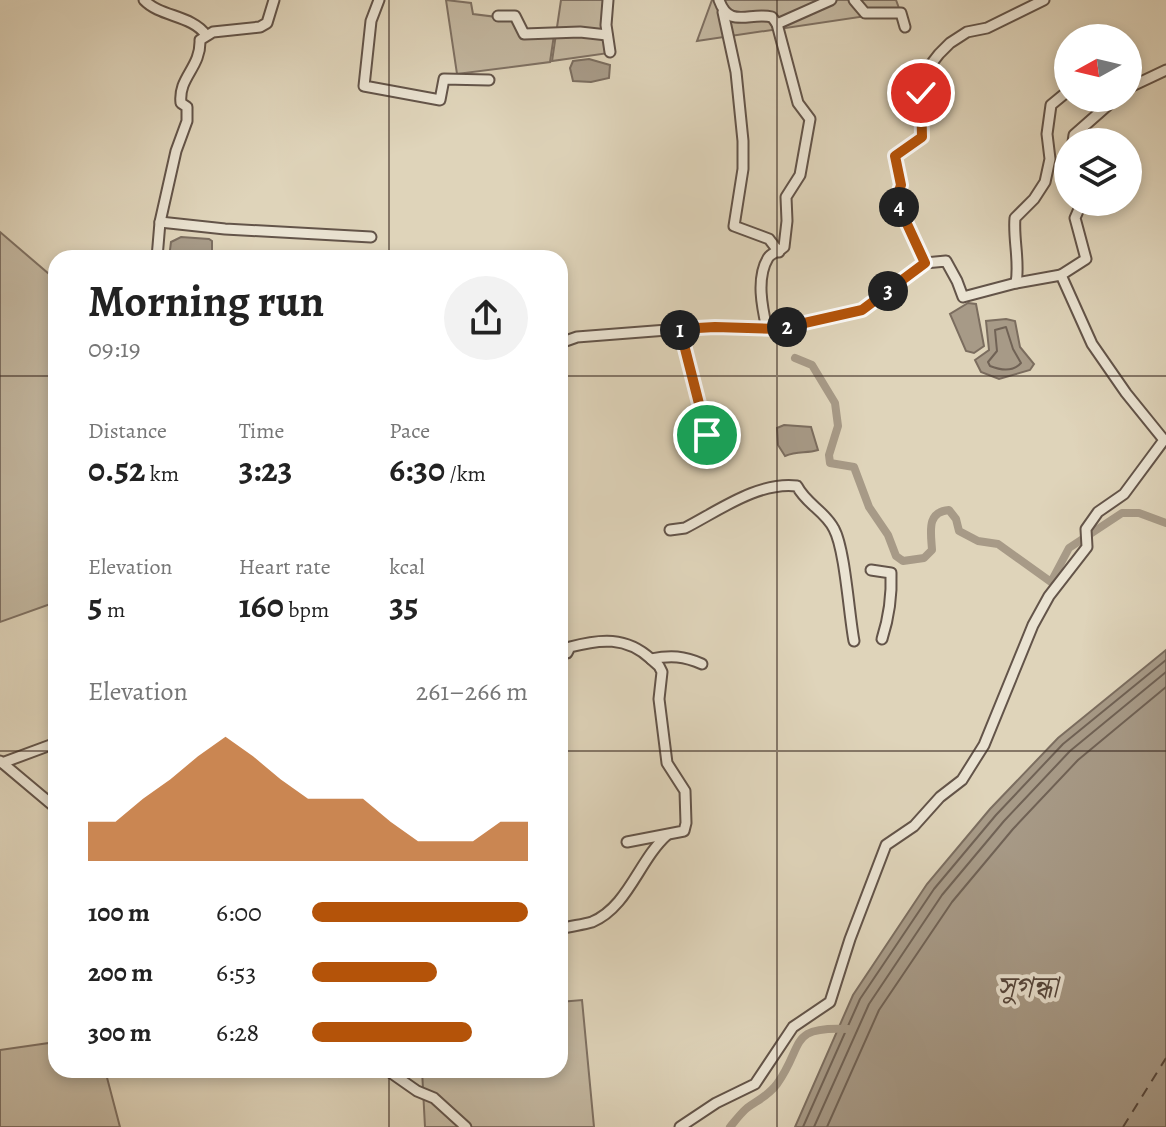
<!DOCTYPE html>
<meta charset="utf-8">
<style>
:root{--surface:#fff;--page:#f2f2f2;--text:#222;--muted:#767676;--accent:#b45309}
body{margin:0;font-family:Alegreya,"Noto Serif Bengali",serif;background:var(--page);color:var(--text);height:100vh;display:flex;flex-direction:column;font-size:30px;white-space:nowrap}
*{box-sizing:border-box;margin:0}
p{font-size:26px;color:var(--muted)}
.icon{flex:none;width:44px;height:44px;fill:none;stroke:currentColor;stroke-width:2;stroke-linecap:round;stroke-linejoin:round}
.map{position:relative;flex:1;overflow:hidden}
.sheet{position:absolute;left:48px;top:250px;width:520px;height:828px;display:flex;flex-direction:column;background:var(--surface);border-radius:24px;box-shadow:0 4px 12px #0003}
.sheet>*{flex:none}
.needle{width:52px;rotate:262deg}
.tools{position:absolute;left:1054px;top:24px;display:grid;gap:16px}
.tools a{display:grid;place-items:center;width:88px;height:88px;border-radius:50%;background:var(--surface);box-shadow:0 4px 12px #0003;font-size:40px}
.pin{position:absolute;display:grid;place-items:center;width:68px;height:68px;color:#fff;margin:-34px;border:4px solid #fff;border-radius:50%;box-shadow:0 2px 8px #0007}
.km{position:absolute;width:40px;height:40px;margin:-20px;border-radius:50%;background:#222;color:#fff;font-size:22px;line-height:40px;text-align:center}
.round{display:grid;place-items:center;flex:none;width:84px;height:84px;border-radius:42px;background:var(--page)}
.summary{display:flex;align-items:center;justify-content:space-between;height:136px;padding:0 40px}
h1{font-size:44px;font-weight:600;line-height:60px}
.figures{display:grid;grid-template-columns:repeat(3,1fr);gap:12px;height:136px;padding:8px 40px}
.figures div{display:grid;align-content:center}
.figures b{font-size:34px;font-weight:600}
.figures small{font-size:22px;font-weight:400}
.figures p{font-size:22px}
.chart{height:224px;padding:16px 40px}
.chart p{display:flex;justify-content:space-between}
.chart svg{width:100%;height:144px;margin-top:8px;fill:var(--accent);opacity:.7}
ul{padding:0 40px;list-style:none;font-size:26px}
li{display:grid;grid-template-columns:128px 96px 1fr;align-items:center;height:60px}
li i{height:20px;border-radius:10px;background:var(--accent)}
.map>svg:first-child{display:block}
.green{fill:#c3b7a0;stroke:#7e7062;stroke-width:2}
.water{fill:#a79a87;stroke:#7b6d5f;stroke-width:2}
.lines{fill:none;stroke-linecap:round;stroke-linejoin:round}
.shore{stroke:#706255;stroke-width:2}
.canal{stroke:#a79a87;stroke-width:8}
.ferry{stroke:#55463c;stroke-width:2;stroke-dasharray:10 8;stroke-linecap:butt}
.street-casing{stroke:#635449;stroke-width:13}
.street{stroke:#eae3d2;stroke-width:9}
.route-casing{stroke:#fff;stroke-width:16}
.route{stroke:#b45309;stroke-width:10}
.grid{fill:none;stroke:#3a2a23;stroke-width:2;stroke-opacity:0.55}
.labels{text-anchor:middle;stroke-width:8;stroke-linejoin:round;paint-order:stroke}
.water-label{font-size:30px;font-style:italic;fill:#55463c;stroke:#eae3d2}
</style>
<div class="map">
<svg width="1166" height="1127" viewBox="0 0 1166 1127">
<rect width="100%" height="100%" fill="#dfd4ba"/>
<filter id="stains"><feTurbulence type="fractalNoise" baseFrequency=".0025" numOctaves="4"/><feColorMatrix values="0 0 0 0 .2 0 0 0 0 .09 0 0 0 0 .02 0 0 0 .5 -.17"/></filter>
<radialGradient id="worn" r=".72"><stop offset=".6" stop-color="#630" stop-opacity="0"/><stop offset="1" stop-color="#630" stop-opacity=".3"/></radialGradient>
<g class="green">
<path d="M446 0 471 3 473 14 513 19 520 35H554L550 62 457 74Z"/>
<path d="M561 0H606L609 53 552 61Z"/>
<path d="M712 0H896L900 11 697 41Z"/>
<path d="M0 232 56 280V602L0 622Z"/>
<path d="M582 1000 594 1127H425L422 1070H560V1002Z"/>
<path d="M56 1042V1070H105L120 1127H0V1050Z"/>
</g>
<g class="water">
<path d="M589 59 610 65 609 78 591 82 573 81 570 68 573 61Z"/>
<path d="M181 237 209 239 212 241V258H169L171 242Z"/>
<path d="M968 303 976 304 984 346 974 353 966 351 950 314Z"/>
<path d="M1006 319 1015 321 1020 347 1034 364 1030 370 999 379 981 372 975 360 989 350 986 321Z"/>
<path d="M784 425 811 427 818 450C806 454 798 450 785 456L778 445 777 428Z"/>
<path d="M1166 650V1127H795L853 995 927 884 990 809 1058 738Z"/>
</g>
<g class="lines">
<g class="shore">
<path d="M1006 327 1013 349 1021 363C1013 372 1000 370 990 366L988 362 997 351 995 330Z"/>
<path d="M803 1127 860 999 934 889 996 815 1063 744 1166 660"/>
<path d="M814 1127 869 1004 942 895 1004 821 1070 751 1166 672"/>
<path d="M827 1127 879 1010 952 902 1013 829 1078 760 1166 687"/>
</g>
<g class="canal">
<path d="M795 358 812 365 835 403 838 426 829 455 830 463 854 467 869 507 888 535 896 556 903 561 924 558 932 550C931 532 926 512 949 510L956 519 959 531 978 541 998 544 1051 582 1069 548 1122 513H1139L1166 523"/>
<path d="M730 1127C735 1121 741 1113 747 1108 758 1100 768 1096 777 1084 805 1045 787 1026 848 1029"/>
</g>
<path class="ferry" d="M1123 1127 1166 1058"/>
<g class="street-casing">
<g id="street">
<path d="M144 0C160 17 192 15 206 35"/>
<path d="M379 0 371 21 364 86 440 100 444 79 489 80"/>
<path d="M608 0 606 25 610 52"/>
<path d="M719 0C729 29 749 12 772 17L777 24 831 0"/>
<path d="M854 0 865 13H901L905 27"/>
<path d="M723 12 736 72 743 141V169L734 226 769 239 779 252"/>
<path d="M498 16H515L524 34 580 32 607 35"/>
<path d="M1128 88 1166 70"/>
<path d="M1073 142 1074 135 1116 98"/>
<path d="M160 222 176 151 187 121V107L181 103C178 77 201 68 200 40L213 32 260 27 267 23 274 0"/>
<path d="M157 258 160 222 225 229 371 237"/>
<path d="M925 263 946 261 957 281 963 297 1016 283 1061 275"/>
<path d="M1016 283C1020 262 1013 239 1015 218L1034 199 1045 182 1050 159 1047 134 1051 105 1068 91"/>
<path d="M680 329C690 374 706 416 709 462"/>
<path d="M767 329C762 307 756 278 768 258 772 252 779 252 784 247L787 221 786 197 800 175 810 119 798 103 777 24"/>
<path d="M560 343 577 337 680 329 715 327 778 329 802 324 862 310 925 263 896 200 901 185 895 156 922 137 921 93 932 63 939 54 950 43 967 32 987 28 1044 0"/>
<path d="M670 530 685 528C718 511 759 481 797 486 806 504 825 511 834 529 845 549 849 615 854 641"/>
<path d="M871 570 891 573C892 596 889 617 882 639"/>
<path d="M560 653H567L570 647C600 639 626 636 651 659 671 655 684 656 702 664"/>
<path d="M0 761 56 808"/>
<path d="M2 763 56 743"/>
<path d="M627 842 684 831 686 823 685 791 667 763 659 699 662 672 659 666 651 659"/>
<path d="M560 929C570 926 582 925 592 922 628 907 639 860 667 835"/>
<path d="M387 1070 417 1091 434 1098 466 1127"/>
<path d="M680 1127 716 1103 755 1084 793 1027 830 1002 850 939 886 845 914 826 940 797 962 780 984 745 1033 625 1049 596 1087 547 1086 529 1098 512 1124 494 1164 440 1126 393 1092 344 1061 275 1086 259 1075 218 1082 202"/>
</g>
</g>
<use href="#street" class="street"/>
</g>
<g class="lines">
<g class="route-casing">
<path id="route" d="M707 435 680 329 715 327 778 329 862 310 925 263 896 200 901 185 895 156 922 137 921 93"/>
</g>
<use href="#route" class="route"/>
</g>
<path class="grid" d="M389 0V258M777 0V1127M0 376H56M560 376H1166M0 751H56M560 751H1166M389 1070V1127"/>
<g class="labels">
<g class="water-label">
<text x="1027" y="997">সুগন্ধা</text>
</g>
</g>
<rect width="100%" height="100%" filter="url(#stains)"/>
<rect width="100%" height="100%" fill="url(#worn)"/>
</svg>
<div class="tools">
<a><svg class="needle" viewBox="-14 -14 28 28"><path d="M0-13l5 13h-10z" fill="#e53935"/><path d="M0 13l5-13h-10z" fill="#767676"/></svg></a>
<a><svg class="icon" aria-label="layers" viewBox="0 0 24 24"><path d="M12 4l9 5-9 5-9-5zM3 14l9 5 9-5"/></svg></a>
</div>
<div class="pin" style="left:707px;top:435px;background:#1e9e55"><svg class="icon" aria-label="arrive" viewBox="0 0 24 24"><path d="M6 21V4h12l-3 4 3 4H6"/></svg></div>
<div class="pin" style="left:921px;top:93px;background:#d93025"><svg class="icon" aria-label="check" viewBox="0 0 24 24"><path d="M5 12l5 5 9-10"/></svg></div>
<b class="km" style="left:680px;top:330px">1</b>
<b class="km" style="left:787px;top:327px">2</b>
<b class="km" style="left:888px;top:291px">3</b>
<b class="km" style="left:899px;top:207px">4</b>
<section class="sheet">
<div class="summary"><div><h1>Morning run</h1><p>09:19</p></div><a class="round"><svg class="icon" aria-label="share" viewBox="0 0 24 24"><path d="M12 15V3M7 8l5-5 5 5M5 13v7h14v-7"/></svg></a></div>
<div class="figures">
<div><p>Distance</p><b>0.52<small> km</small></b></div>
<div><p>Time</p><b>3:23</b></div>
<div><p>Pace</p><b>6:30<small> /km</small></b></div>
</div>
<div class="figures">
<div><p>Elevation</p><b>5<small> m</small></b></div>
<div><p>Heart rate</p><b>160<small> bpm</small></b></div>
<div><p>kcal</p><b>35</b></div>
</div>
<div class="chart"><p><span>Elevation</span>261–266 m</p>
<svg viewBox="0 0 160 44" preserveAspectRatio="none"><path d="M0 44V32L10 32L20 25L30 19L40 12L50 6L60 12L70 19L80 25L90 25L100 25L110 32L120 38L130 38L140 38L150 32L160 32V44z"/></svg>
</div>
<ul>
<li><b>100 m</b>6:00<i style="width:100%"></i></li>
<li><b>200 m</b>6:53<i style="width:58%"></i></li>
<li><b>300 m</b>6:28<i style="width:74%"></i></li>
</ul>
</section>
</div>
